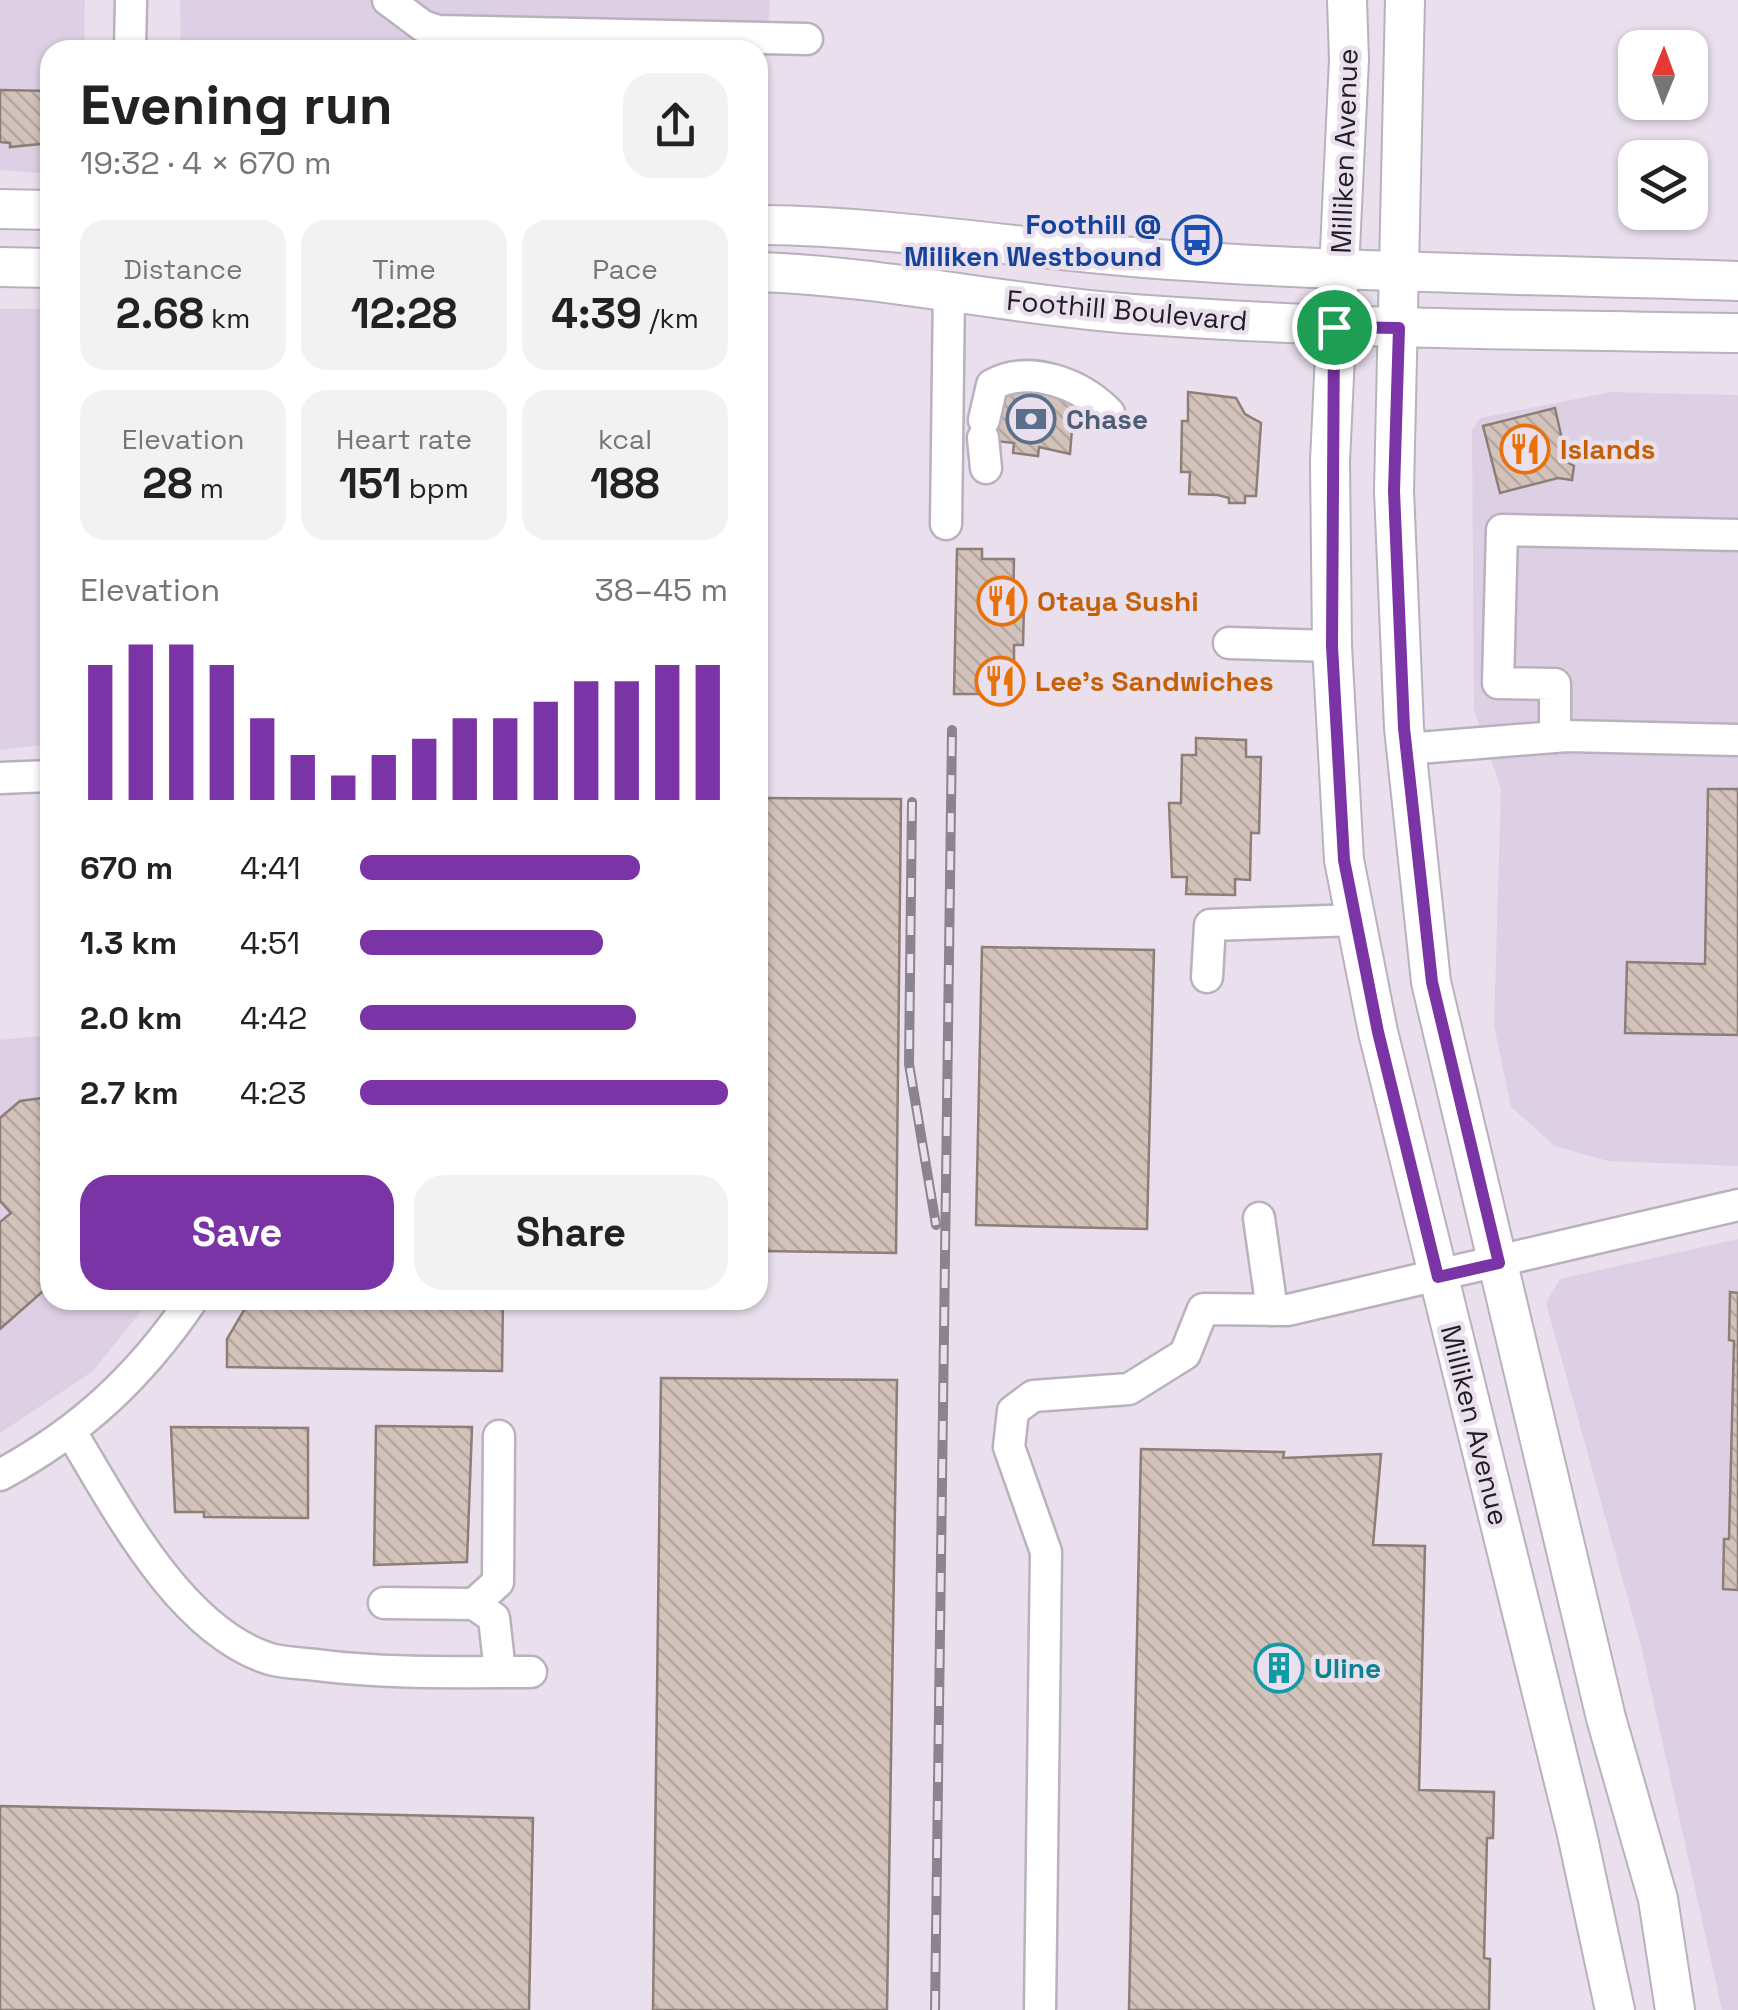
<!DOCTYPE html>
<meta charset="utf-8">
<style>
:root{--surface:#fff;--page:#f2f2f2;--text:#222;--muted:#767676;--accent:#7b34a6}
body{margin:0;font-family:"Space Grotesk",sans-serif;background:var(--page);color:var(--text);height:100vh;display:flex;flex-direction:column;font-size:38px;white-space:nowrap}
*{box-sizing:border-box;margin:0}
p{font-size:32px;color:var(--muted)}
.icon{flex:none;width:55px;height:55px;fill:none;stroke:currentColor;stroke-width:2;stroke-linecap:round;stroke-linejoin:round}
.map{position:relative;flex:1;overflow:hidden}
.side{position:absolute;left:40px;top:40px;width:728px;height:1270px;display:flex;flex-direction:column;background:var(--surface);border-radius:30px;box-shadow:0 2px 8px #0004}
.side>*{flex:none}
.needle{width:65px;rotate:1deg}
.buttons{position:absolute;left:1618px;top:30px;display:grid;gap:20px}
.buttons a{display:grid;place-items:center;width:90px;height:90px;border-radius:20px;background:var(--surface);box-shadow:0 2px 8px #0004;font-size:50px}
.pin{position:absolute;display:grid;place-items:center;width:85px;height:85px;color:#fff;margin:-42px;border:5px solid #fff;border-radius:50%;box-shadow:0 2px 10px #0007}
.round{display:grid;place-items:center;flex:none;width:105px;height:105px;border-radius:30px;background:var(--page)}
.headline{display:flex;align-items:center;justify-content:space-between;height:170px;padding:0 40px}
h1{font-size:55px;font-weight:700;line-height:75px}
.stats{display:grid;grid-template-columns:repeat(3,1fr);gap:15px;height:170px;padding:10px 40px}
.stats div{display:grid;align-content:center;border-radius:25px;background:var(--page);text-align:center}
.stats b{font-size:42px;font-weight:700}
.stats small{font-size:28px;font-weight:400}
.stats p{font-size:28px}
.chart{height:280px;padding:20px 40px}
.chart p{display:flex;justify-content:space-between}
.chart svg{width:100%;height:180px;margin-top:10px;stroke:var(--accent);stroke-width:6}
.cta{display:flex;gap:20px;margin-top:auto;padding:20px 40px}
.cta a{flex:1;height:115px;border-radius:30px;background:var(--accent);color:#fff;font-size:40px;font-weight:700;line-height:115px;text-align:center}
.cta a+a{background:var(--page);color:var(--text)}
ul{padding:0 40px;list-style:none;font-size:32px}
li{display:grid;grid-template-columns:160px 120px 1fr;align-items:center;height:75px}
li i{height:25px;border-radius:12px;background:var(--accent)}
.map>svg:first-child{display:block}
.built{fill:#ded0e4}
.building{fill:url(#building-back-hatch);stroke:#8d7e78;stroke-width:2.5}
.lines{fill:none;stroke-linecap:round;stroke-linejoin:round}
.minor-casing{stroke:#bab1be;stroke-width:35}
.major-casing{stroke:#bab1be;stroke-width:42}
.minor{stroke:#fff;stroke-width:30}
.major{stroke:#fff;stroke-width:38}
.rail-casing{stroke:#8b848e;stroke-width:10}
.rail{stroke:#e9dfed;stroke-width:6;stroke-dasharray:19;stroke-linecap:butt}
.route-casing{stroke:#fff;stroke-width:20}
.route{stroke:#7b34a6;stroke-width:12}
.labels{text-anchor:middle;stroke-width:9;stroke-linejoin:round;paint-order:stroke}
.street-label{font-size:28px;fill:#211e23;stroke:#e9dfed}
.transit-label{font-size:28px;font-weight:bold;fill:#164399;stroke:#e9dfed;text-anchor:end}
.service-label{font-size:28px;font-weight:bold;fill:#4e5e75;stroke:#e9dfed;text-anchor:start}
.food-label{font-size:28px;font-weight:bold;fill:#c56008;stroke:#e9dfed;text-anchor:start}
.culture-label{font-size:28px;font-weight:bold;fill:#0d838f;stroke:#e9dfed;text-anchor:start}
</style>
<div class="map">
<svg width="1738" height="2010" viewBox="0 0 1738 2010">
<defs>
<pattern id="building-back-hatch" width="6" height="6" patternUnits="userSpaceOnUse" patternTransform="scale(2.5)"><rect width="6" height="6" fill="#d2c2ba"/><path d="M-1 5l2 2M0 0l6 6M5-1l2 2" fill="none" stroke="#b4a6a0"/></pattern>
</defs>
<rect width="100%" height="100%" fill="#e9dfed"/>
<g class="built">
<path d="M0 0H85L84 50H50V174L0 170Z"/>
<path d="M180 0H770L758 168V50H181Z"/>
<path d="M0 309H50V744L0 750Z"/>
<path d="M1611 392 1738 395V1166L1608 1161 1555 1146 1511 1107 1494 1025 1501 789 1474 710 1472 430 1480 418Z"/>
<path d="M50 1035V1300H150L93 1371 0 1433V1040Z"/>
<path d="M1738 1239V2010H1722L1641 1646 1546 1303 1560 1279Z"/>
</g>
<g class="building">
<path d="M0 90 50 91V143L10 147V143L0 142Z"/>
<path d="M998 385 1075 392 1070 454 1039 447 1038 456 1013 453 1014 443 987 440Z"/>
<path d="M1188 392 1236 398 1245 414 1261 423 1256 496H1245V503H1229V498L1218 495 1189 494 1190 472H1181L1182 421H1188Z"/>
<path d="M1555 408 1567 462 1574 466 1572 480 1558 478 1500 493 1483 426Z"/>
<path d="M957 549H982V559H1014L1013 606H1024L1023 645H1014V676H1021V694H954Z"/>
<path d="M1196 738 1246 740V757H1261L1259 833H1251L1250 880 1235 879V895L1186 894 1187 877H1172L1169 803H1181L1182 755H1196Z"/>
<path d="M1708 789H1738V1035L1625 1033 1627 962 1705 964Z"/>
<path d="M758 798 901 799 896 1253 758 1251Z"/>
<path d="M982 947 1154 950 1147 1229 976 1225Z"/>
<path d="M50 1097V1285L0 1329V1222L11 1213 0 1201V1118L20 1101Z"/>
<path d="M1730 1292 1738 1293V1590L1723 1589 1724 1539H1729L1734 1341 1729 1340Z"/>
<path d="M250 1300H503L502 1371 227 1367V1339Z"/>
<path d="M661 1378 897 1380 887 2010H653Z"/>
<path d="M376 1426 472 1427 467 1562 374 1565Z"/>
<path d="M171 1427 308 1428V1518L204 1517V1512H175Z"/>
<path d="M1141 1449 1284 1452 1283 1458 1381 1454 1373 1545 1425 1546 1419 1790 1494 1792 1493 1838H1487L1484 1958 1490 1959 1489 2010H1129Z"/>
<path d="M0 1806 533 1818 529 2010H0Z"/>
</g>
<g class="lines">
<g class="minor-casing">
<g id="minor">
<path d="M388 0 423 26 438 31 807 39"/>
<path d="M130 50 131 0"/>
<path d="M984 420 992 385C1030 364 1081 384 1109 413"/>
<path d="M983 438 986 468"/>
<path d="M946 524 949 291"/>
<path d="M1229 643 1332 646"/>
<path d="M1555 737V684L1498 683 1502 530 1738 535"/>
<path d="M1406 749 1567 736 1738 740"/>
<path d="M0 778 50 776"/>
<path d="M1207 977 1210 925 1356 920"/>
<path d="M1259 1218 1272 1310"/>
<path d="M71 1432C117 1508 180 1631 270 1659 284 1663 302 1663 316 1665 387 1674 460 1672 531 1672"/>
<path d="M0 1475C82 1431 140 1376 192 1300"/>
<path d="M384 1603 474 1604 494 1618 500 1672"/>
<path d="M474 1604 498 1582 499 1436"/>
<path d="M1040 2010 1046 1552 1009 1447 1013 1411 1033 1396 1129 1389 1185 1354 1203 1309 1288 1310 1738 1205"/>
</g>
</g>
<g class="major-casing">
<g id="major">
<path d="M1347 0 1349 59 1330 461 1332 646 1344 860 1378 1032 1577 1834 1615 2010"/>
<path d="M1405 0 1394 491 1404 728 1431 982 1606 1718 1658 1899 1675 2010"/>
<path d="M0 209 50 210"/>
<path d="M758 225C897 226 1033 251 1171 260 1360 273 1549 275 1738 281"/>
<path d="M0 267 50 268"/>
<path d="M758 272C884 276 1007 305 1133 314 1335 329 1536 330 1738 333"/>
</g>
</g>
<use href="#minor" class="minor"/>
<use href="#major" class="major"/>
<g class="rail-casing">
<g id="rail">
<path d="M912 802 909 1064 936 1225"/>
<path d="M935 2010 952 730"/>
</g>
</g>
<use href="#rail" class="rail"/>
</g>
<g class="lines">
<g class="route-casing">
<path id="route" d="M1334 327 1399 328 1394 491 1404 728 1432 982 1499 1263 1438 1277 1378 1032 1344 860 1332 646Z"/>
</g>
<use href="#route" class="route"/>
</g>
<defs>
<g id="bus-ring" transform="scale(2.5)"><circle r="9.5" fill="#e9dfed" stroke="#1a4fb4" stroke-width="1.5"/><path d="M-5-6H5V4H4V6H2V4H-2V6H-4V4H-5ZM-3.5-4V0h7V-4ZM-3.5 1.2v1.5H-2V1.2ZM2 1.2v1.5H3.5V1.2Z" fill="#1a4fb4"/></g>
<g id="bank-ring" transform="scale(2.5)"><circle r="9.5" fill="#e9dfed" stroke="#5c6f8a" stroke-width="1.5"/><path d="M-6-4H6V4H-6ZM0-2.3a2.3 2.3 0 1 0 0 4.6a2.3 2.3 0 1 0 0-4.6Z" fill="#5c6f8a"/></g>
<g id="restaurant-ring" transform="scale(2.5)"><circle r="9.5" fill="#e9dfed" stroke="#e8710a" stroke-width="1.5"/><path d="M-5-6h1v4h1v-4h1v4h1v-4h1v5L-1.5 .5V6h-2V.5L-5-1ZM5-6V6H3V1.5H1.5Q1.5-4 5-6Z" fill="#e8710a"/></g>
<g id="building-ring" transform="scale(2.5)"><circle r="9.5" fill="#e9dfed" stroke="#0f9aa8" stroke-width="1.5"/><path d="M-4-6H4V6H1V3H-1V6H-4ZM-2.5-4.3h1.7v1.8h-1.7ZM.8-4.3h1.7v1.8H.8ZM-2.5-1h1.7V.8h-1.7ZM.8-1h1.7V.8H.8Z" fill="#0f9aa8"/></g>
</defs>
<g fill-rule="evenodd">
<use href="#bus-ring" x="1197" y="240"/>
<use href="#bank-ring" x="1031" y="419"/>
<use href="#restaurant-ring" x="1525" y="449"/>
<use href="#restaurant-ring" x="1002" y="601"/>
<use href="#restaurant-ring" x="1000" y="681"/>
<use href="#building-ring" x="1279" y="1668"/>
</g>
<g class="labels">
<g class="street-label">
<text transform="translate(1344 151) rotate(-88)" y="10">Milliken Avenue</text>
<text transform="translate(1127 310) rotate(5)" y="10">Foothill Boulevard</text>
<text transform="translate(1475 1425) rotate(76)" y="10">Milliken Avenue</text>
</g>
<g class="transit-label">
<text x="1162" y="234">Foothill @<tspan x="1162" dy="32">Miliken Westbound</tspan></text>
</g>
<g class="service-label">
<text x="1066" y="429">Chase</text>
</g>
<g class="food-label">
<text x="1560" y="459">Islands</text>
<text x="1037" y="611">Otaya Sushi</text>
<text x="1035" y="691">Lee's Sandwiches</text>
</g>
<g class="culture-label">
<text x="1314" y="1678">Uline</text>
</g>
</g>
</svg>
<div class="buttons">
<a><svg class="needle" viewBox="-14 -14 28 28"><path d="M0-13l5 13h-10z" fill="#e53935"/><path d="M0 13l5-13h-10z" fill="#767676"/></svg></a>
<a><svg class="icon" aria-label="layers" viewBox="0 0 24 24"><path d="M12 4l9 5-9 5-9-5zM3 14l9 5 9-5"/></svg></a>
</div>
<div class="pin" style="left:1334px;top:327px;background:#1e9e55"><svg class="icon" aria-label="arrive" viewBox="0 0 24 24"><path d="M6 21V4h12l-3 4 3 4H6"/></svg></div>
<section class="side">
<div class="headline"><div><h1>Evening run</h1><p>19:32 · 4 × 670 m</p></div><a class="round"><svg class="icon" aria-label="share" viewBox="0 0 24 24"><path d="M12 15V3M7 8l5-5 5 5M5 13v7h14v-7"/></svg></a></div>
<div class="stats">
<div><p>Distance</p><b>2.68<small> km</small></b></div>
<div><p>Time</p><b>12:28</b></div>
<div><p>Pace</p><b>4:39<small> /km</small></b></div>
</div>
<div class="stats">
<div><p>Elevation</p><b>28<small> m</small></b></div>
<div><p>Heart rate</p><b>151<small> bpm</small></b></div>
<div><p>kcal</p><b>188</b></div>
</div>
<div class="chart"><p><span>Elevation</span>38–45 m</p>
<svg viewBox="0 0 160 44" preserveAspectRatio="none"><path d="M5 44V11M15 44V6M25 44V6M35 44V11M45 44V24M55 44V33M65 44V38M75 44V33M85 44V29M95 44V24M105 44V24M115 44V20M125 44V15M135 44V15M145 44V11M155 44V11"/></svg>
</div>
<ul>
<li><b>670 m</b>4:41<i style="width:76%"></i></li>
<li><b>1.3 km</b>4:51<i style="width:66%"></i></li>
<li><b>2.0 km</b>4:42<i style="width:75%"></i></li>
<li><b>2.7 km</b>4:23<i style="width:100%"></i></li>
</ul>
<div class="cta"><a>Save</a><a>Share</a></div>
</section>
</div>
